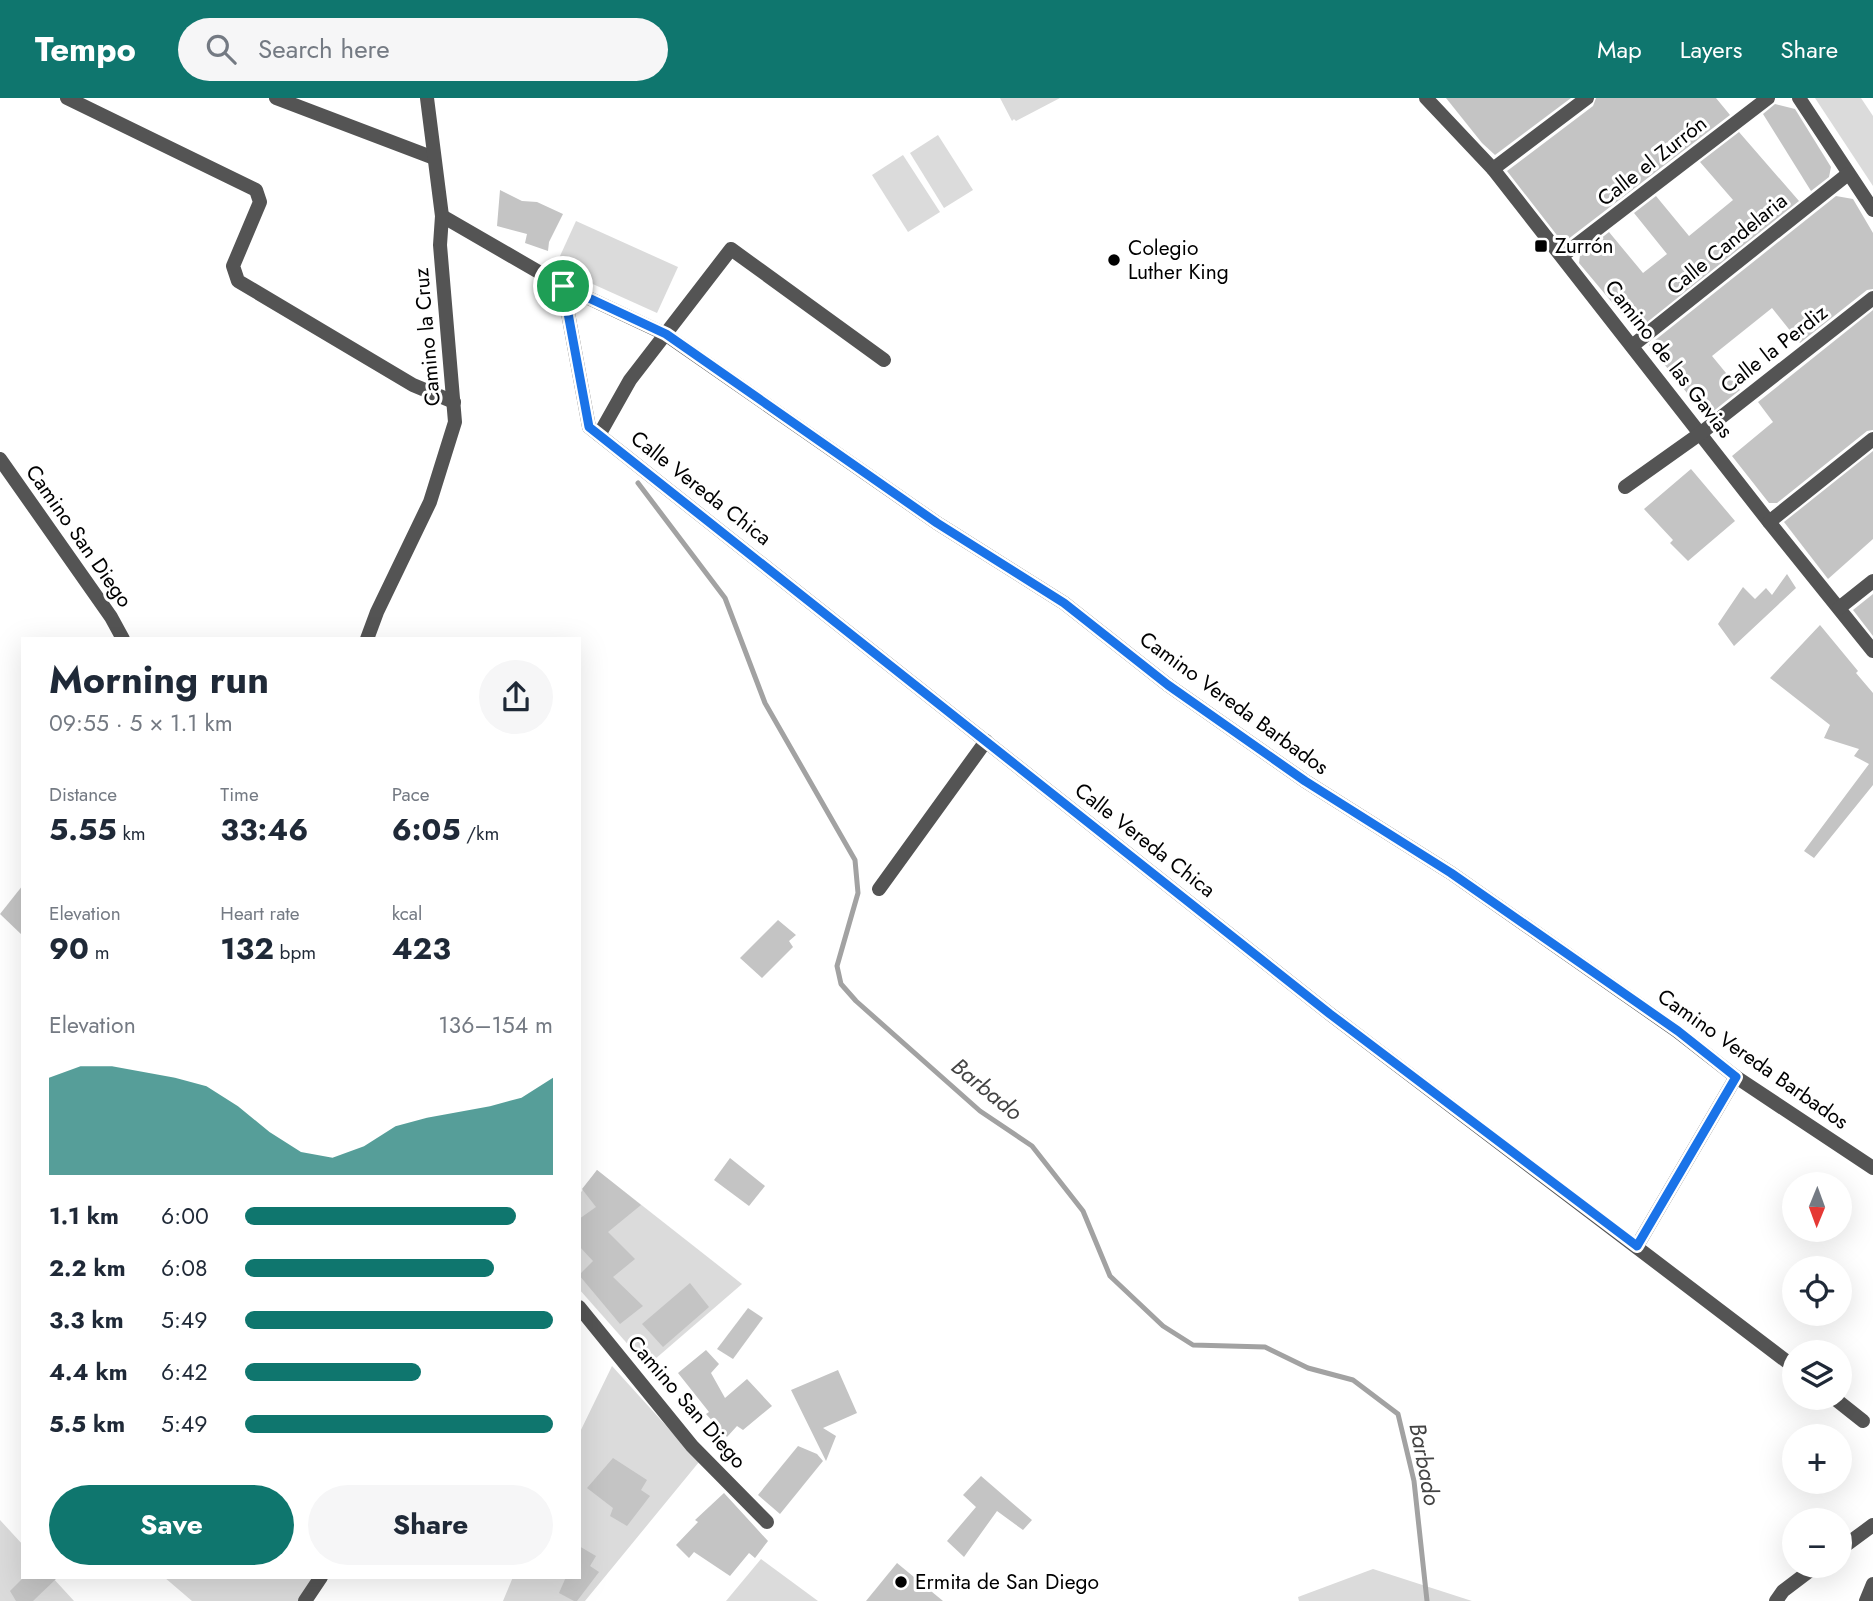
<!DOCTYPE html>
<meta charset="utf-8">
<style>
:root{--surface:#fff;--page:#f6f6f7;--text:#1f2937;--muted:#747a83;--accent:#0f766e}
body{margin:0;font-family:Jost,sans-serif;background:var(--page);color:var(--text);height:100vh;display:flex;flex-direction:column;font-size:26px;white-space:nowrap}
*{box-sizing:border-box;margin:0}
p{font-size:23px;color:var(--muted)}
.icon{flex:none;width:38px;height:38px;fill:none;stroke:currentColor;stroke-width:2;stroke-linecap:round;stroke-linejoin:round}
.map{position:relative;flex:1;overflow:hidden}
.details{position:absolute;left:21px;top:539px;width:560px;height:942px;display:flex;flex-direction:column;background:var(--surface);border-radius:0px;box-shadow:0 7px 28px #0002}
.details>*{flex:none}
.needle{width:46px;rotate:181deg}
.fabs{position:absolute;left:1782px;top:1074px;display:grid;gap:14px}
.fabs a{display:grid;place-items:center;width:70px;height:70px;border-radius:50%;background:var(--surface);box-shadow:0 7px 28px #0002;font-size:35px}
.pin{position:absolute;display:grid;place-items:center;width:60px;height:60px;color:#fff;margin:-30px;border:4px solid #fff;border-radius:50%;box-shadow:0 2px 7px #0007}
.round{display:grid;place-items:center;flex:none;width:74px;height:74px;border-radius:37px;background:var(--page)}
.overview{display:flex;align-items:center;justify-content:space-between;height:119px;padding:0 28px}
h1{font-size:38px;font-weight:700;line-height:52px}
.metrics{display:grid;grid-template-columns:repeat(3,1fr);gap:10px;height:119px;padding:7px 28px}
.metrics div{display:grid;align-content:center}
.metrics b{font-size:30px;font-weight:700}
.metrics small{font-size:19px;font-weight:400}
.metrics p{font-size:19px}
.chart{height:196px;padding:14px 28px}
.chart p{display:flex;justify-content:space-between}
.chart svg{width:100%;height:126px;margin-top:7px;fill:var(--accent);opacity:.7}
.cta{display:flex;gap:14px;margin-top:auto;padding:14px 28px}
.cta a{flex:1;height:80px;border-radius:42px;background:var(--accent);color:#fff;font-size:28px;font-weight:700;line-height:80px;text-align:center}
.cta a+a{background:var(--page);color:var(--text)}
ul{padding:0 28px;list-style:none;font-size:23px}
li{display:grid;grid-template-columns:112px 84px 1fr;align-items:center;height:52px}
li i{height:18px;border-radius:9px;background:var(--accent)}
header{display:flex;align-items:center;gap:42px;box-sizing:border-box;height:98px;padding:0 35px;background:var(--accent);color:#fff}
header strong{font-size:33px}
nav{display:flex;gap:38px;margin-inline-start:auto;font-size:24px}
.search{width:490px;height:63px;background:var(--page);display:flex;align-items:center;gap:18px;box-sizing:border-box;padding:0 24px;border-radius:38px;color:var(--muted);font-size:26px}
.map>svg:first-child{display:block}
.green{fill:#dbdbdb}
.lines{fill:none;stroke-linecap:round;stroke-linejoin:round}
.stream{stroke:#a2a2a2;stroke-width:5}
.building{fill:#c4c4c4}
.street{stroke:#545454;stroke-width:14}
.route-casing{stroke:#fff;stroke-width:14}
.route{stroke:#1a73e8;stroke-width:9}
.poi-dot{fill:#000;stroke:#fff;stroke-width:2.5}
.labels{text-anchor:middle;stroke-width:6;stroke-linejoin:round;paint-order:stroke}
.street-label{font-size:21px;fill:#000;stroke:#fff}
.poi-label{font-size:21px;fill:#000;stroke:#fff;text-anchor:start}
.water-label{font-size:23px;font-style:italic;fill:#434343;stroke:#fff}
</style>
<header>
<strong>Tempo</strong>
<div class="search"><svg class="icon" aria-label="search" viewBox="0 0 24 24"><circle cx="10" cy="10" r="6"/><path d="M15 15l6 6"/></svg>Search here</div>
<nav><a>Map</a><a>Layers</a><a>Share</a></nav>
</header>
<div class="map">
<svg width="1873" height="1503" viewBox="0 0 1873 1503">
<rect width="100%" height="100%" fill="#fff"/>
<g class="green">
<path d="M1000 0H1060L1016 23 1014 21 1012 23Z"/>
<path d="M1815 0H1861L1873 18V88Z"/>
<path d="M938 37 973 92 944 110 910 55Z"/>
<path d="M903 57 940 114 908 134 872 77Z"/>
<path d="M576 123 678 169 657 215 555 169Z"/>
<path d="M597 1072 742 1186 647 1268 579 1191V1097Z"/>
<path d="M612 1268 699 1364 585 1503H503L513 1479H579V1336Z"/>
<path d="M0 1422 23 1447V1479H52L74 1503H0Z"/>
<path d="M761 1461 818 1503H726Z"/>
<path d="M1373 1471 1472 1503H1299L1298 1499Z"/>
<path d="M164 1479H320L305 1503H192Z"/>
</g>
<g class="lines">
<path class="stream" d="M638 385 725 500 765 605 855 762 858 795 837 868 841 886 856 903 980 1013 1032 1048 1083 1113 1110 1178 1163 1228 1193 1247 1265 1249 1308 1270 1353 1282 1398 1316 1414 1383 1427 1503"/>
</g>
<g class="building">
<path d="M1446 0H1571L1495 57 1482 45Z"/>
<path d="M1596 0H1716L1730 17 1563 145 1507 73 1593 8Z"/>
<path d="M1775 6 1795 11 1831 69 1829 79 1811 93 1763 16Z"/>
<path d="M1739 34 1799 103 1636 233 1579 165 1580 157 1609 134 1643 175 1667 156 1634 115 1656 98 1689 138 1733 102 1700 64Z"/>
<path d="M500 92 522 103 537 104 563 116 549 144 548 153 525 145 527 136 497 128Z"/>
<path d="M1836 98 1853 101 1873 135V191L1867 192 1800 245 1772 210 1712 258 1740 292 1706 319 1649 247Z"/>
<path d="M1873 212V332L1867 333 1777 405H1769L1732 358 1773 324 1758 304Z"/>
<path d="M1873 353V441L1828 481 1784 424Z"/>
<path d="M1691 371 1735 423 1688 463 1670 445 1673 442 1644 411Z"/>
<path d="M1787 476 1796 490 1734 548 1718 526 1743 489 1755 501 1766 490 1772 497Z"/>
<path d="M1873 496V538L1853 512Z"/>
<path d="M1820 527 1858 573 1856 575 1873 595V687L1814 760 1804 753 1869 666 1854 658 1859 651 1824 640 1830 627 1770 580Z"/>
<path d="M23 787V838L0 816Z"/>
<path d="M778 822 796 837 789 843 793 849 762 880 740 860Z"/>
<path d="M730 1060 765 1088 749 1108 714 1082Z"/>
<path d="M597 1072 641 1107 608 1134 635 1161 613 1179 643 1208 620 1226 579 1177 593 1163 579 1148V1121L596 1109 582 1091Z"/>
<path d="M690 1185 709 1209 663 1249 642 1226Z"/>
<path d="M748 1210 763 1220 733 1261 717 1251Z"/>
<path d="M706 1252 719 1266 711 1275 725 1300 747 1281 772 1308 743 1332 737 1328 727 1339 706 1316 709 1314 678 1275Z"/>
<path d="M838 1272 857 1315 823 1330 836 1338 826 1363 791 1292Z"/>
<path d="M798 1348 817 1356 823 1363 780 1416 758 1397Z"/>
<path d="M613 1360 647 1382 641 1392 650 1398 627 1428 610 1418 613 1410 587 1390Z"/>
<path d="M981 1378 1032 1422 1023 1432 997 1413 964 1459 947 1443 976 1409 963 1397Z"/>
<path d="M724 1395 768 1443 755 1460 749 1455 730 1478 694 1454 689 1460 676 1447 698 1424 695 1422Z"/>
<path d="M579 1448 596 1458 590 1468 599 1474 577 1503H574L559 1495 566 1479H579Z"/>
<path d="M897 1465 943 1503H866Z"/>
<path d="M24 1479H58L33 1503H16L10 1493Z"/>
</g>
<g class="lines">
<g class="street">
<path d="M67 0 256 92 260 104 233 168 238 183 413 287 454 304"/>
<path d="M276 0 434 60"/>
<path d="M1426 0 1493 71 1769 424 1873 553"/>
<path d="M1799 0 1873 112"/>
<path d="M1493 71 1587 0"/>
<path d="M442 118 563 188 665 236 937 425 1064 505 1168 587 1305 683 1451 775 1677 933 1736 979 1873 1070"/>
<path d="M1562 158 1768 0"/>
<path d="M563 188 589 329 1330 916 1794 1269"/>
<path d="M1632 248 1848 76"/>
<path d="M599 337 630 282 731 151 884 262"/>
<path d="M0 361 111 519 123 541"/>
<path d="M1625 389 1701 335 1873 200"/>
<path d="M1769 424 1873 341"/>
<path d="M1839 510 1873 483"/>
<path d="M367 541 377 514 430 404 455 324 440 147 442 118 427 0"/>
<path d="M879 791 986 643"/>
<path d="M1637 1148 1736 979"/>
<path d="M579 1209 692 1348 767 1424"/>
<path d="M1834 1300 1863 1323"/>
<path d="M1839 1452 1873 1427"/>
<path d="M305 1503 321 1479"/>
<path d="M1776 1503 1783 1493 1816 1468"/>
<path d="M1866 1503 1873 1486"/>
</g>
</g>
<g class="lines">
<g class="route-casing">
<path id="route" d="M563 188 666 236 937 425 1064 505 1168 587 1305 683 1451 775 1678 933 1736 979 1637 1148 1330 916 589 329Z"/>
</g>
<use href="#route" class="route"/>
</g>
<g class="poi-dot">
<rect x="1534" y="141" width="14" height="14" rx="3.5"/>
<circle cx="1114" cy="162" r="7"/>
<circle cx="901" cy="1484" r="7"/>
</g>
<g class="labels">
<g class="street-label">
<text transform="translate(1652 63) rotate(-38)" y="7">Calle el Zurrón</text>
<text transform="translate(1727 146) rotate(-39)" y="7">Calle Candelaria</text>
<text transform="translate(427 239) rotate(-95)" y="7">Camino la Cruz</text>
<text transform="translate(1774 251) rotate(-38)" y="7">Calle la Perdiz</text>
<text transform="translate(1669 261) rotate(52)" y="7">Camino de las Gavias</text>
<text transform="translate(701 390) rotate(38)" y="7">Calle Vereda Chica</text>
<text transform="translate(79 438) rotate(55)" y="7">Camino San Diego</text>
<text transform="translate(1234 605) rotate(36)" y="7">Camino Vereda Barbados</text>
<text transform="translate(1145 742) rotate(38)" y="7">Calle Vereda Chica</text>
<text transform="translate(1753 961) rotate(35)" y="7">Camino Vereda Barbados</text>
<text transform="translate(687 1304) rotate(49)" y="7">Camino San Diego</text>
</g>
<g class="poi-label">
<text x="1555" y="155">Zurrón</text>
<text x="1128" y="157">Colegio<tspan x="1128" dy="24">Luther King</tspan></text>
<text x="915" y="1491">Ermita de San Diego</text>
</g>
<g class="water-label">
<text transform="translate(987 991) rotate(39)" y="8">Barbado</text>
<text transform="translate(1425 1366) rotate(79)" y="8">Barbado</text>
</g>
</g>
</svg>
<div class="fabs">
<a><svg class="needle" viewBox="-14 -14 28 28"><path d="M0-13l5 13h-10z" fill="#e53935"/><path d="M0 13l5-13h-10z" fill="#747a83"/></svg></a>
<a><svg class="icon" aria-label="locate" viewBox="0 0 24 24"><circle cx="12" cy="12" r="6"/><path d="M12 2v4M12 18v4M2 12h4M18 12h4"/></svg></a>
<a><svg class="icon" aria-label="layers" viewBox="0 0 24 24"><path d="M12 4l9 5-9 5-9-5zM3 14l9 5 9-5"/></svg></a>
<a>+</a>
<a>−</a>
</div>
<div class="pin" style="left:563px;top:188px;background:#1e9e55"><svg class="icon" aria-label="arrive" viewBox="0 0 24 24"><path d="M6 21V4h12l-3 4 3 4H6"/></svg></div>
<section class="details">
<div class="overview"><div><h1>Morning run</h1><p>09:55 · 5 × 1.1 km</p></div><a class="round"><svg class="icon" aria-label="share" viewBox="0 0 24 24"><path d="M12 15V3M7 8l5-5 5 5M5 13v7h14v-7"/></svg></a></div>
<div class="metrics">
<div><p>Distance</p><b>5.55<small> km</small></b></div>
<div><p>Time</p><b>33:46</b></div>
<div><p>Pace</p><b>6:05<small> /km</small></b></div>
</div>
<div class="metrics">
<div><p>Elevation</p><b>90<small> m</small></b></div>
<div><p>Heart rate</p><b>132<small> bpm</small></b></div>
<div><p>kcal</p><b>423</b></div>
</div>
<div class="chart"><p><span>Elevation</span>136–154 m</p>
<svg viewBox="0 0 160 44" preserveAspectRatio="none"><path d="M0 44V10L10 6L20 6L30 8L40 10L50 13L60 20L70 29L80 36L90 38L100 34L110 27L120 24L130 22L140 20L150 17L160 10V44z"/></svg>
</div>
<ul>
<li><b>1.1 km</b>6:00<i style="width:88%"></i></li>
<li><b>2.2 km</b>6:08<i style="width:81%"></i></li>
<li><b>3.3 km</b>5:49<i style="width:100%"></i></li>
<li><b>4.4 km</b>6:42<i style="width:57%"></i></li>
<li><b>5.5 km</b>5:49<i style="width:100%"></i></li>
</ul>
<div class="cta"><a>Save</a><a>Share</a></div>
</section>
</div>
